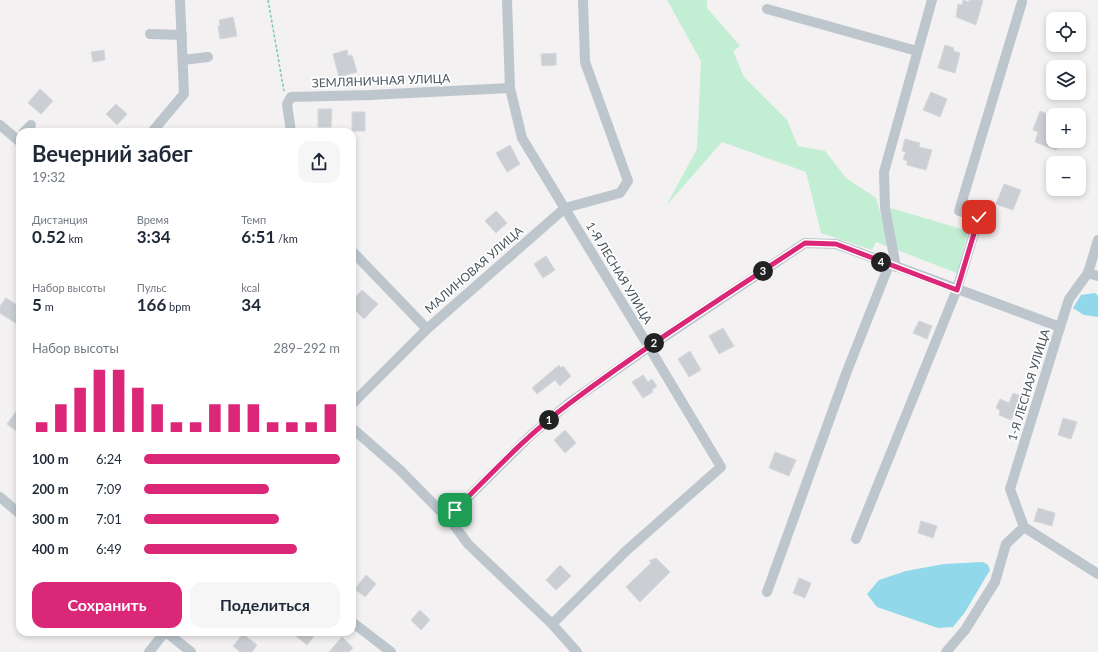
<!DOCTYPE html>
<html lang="ru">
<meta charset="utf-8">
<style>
:root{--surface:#fff;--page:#f6f6f7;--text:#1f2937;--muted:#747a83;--accent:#db2777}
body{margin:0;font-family:Lato,sans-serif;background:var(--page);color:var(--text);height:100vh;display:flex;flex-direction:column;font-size:15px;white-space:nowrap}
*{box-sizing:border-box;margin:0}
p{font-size:13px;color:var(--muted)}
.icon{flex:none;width:22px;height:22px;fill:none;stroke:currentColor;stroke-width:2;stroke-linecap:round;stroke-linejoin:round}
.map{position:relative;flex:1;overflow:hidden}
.details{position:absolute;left:16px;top:128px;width:340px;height:508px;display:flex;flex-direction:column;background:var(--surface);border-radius:12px;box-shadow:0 2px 6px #0003}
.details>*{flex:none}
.buttons{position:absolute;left:1046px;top:12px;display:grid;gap:8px}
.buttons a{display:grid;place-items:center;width:40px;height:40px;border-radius:8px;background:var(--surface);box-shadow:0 2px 6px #0003;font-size:20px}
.pin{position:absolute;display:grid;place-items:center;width:34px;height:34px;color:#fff;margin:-17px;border-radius:8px;box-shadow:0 2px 6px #0006}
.km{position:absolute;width:20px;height:20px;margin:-10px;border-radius:50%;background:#222;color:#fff;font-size:11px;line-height:20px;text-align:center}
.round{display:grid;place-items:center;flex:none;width:42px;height:42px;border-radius:12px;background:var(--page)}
.summary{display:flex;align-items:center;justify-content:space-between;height:68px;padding:0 16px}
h1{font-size:22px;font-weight:700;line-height:30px}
.stats{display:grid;grid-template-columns:repeat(3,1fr);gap:6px;height:68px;padding:4px 16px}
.stats div{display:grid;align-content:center}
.stats b{font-size:17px;font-weight:700}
.stats small{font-size:11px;font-weight:400}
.stats p{font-size:11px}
.chart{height:112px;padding:8px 16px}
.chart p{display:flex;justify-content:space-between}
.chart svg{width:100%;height:72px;margin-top:4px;stroke:var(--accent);stroke-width:6}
.primary-button{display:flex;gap:8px;margin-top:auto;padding:8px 16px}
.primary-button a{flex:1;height:46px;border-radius:12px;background:var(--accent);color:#fff;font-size:16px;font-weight:700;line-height:46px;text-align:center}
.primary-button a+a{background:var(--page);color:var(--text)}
ul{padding:0 16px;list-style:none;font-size:13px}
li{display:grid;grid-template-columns:64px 48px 1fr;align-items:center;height:30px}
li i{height:10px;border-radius:5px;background:var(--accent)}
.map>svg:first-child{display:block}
.green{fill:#c2eed3}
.water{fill:#91d8ea}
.building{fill:#cbced3;stroke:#d5d7dc}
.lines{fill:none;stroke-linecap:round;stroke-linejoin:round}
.path{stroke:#7bcba3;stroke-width:1.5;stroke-dasharray:3 2;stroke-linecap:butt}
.minor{stroke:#bdc6cd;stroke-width:10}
.route-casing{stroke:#fff;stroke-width:8}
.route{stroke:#db2777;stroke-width:5}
.labels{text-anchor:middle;stroke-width:3.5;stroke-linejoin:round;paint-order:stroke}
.street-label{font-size:12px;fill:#49555e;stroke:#fff}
</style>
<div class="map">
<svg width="1098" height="652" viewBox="0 0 1098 652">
<rect width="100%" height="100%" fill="#f3f1f1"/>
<path class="green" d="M667 0H707V8L740 46 733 51 744 77 787 120 798 146 825 151 846 178 876 198 885 229 891 208 968 231 957 273 876 242 872 250 821 233 806 172 722 142 666 206 697 149 701 61Z"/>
<g class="water">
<path d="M1095 293 1098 296V317L1084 315 1073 308 1081 295Z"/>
<path d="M983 562 988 565 990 570 965 612 953 627 938 628 877 607 867 594 879 580 906 571 944 564Z"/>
</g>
<g class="building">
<path d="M963 0 969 2V0H983L976 25 956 17 958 4 962 5Z"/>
<path d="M233 17 237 36 220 39 218 26H220L219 20Z"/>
<path d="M945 45 954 48 953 51 960 53 955 73 938 68Z"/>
<path d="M104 50 105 60 93 62 91 52Z"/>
<path d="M347 50 348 56 352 55 357 72 339 77 333 54Z"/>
<path d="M556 53V65L542 66 541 54Z"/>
<path d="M40 89 53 101 41 114 28 103Z"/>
<path d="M931 92 947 99 940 117 923 110Z"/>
<path d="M116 104 127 114 117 125 106 114Z"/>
<path d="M318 109H332L331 127H318Z"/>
<path d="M1040 111 1053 116V141H1059L1056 150 1035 142 1038 132 1033 130Z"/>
<rect x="352" y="112" width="13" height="19"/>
<path d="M905 139 920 143 919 147 932 150 926 170 907 165V161L903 159 906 152 902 151Z"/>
<path d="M510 145 520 164 507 172 496 153Z"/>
<path d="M1004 184 1021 190 1013 210 996 204Z"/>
<path d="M496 211 507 223 496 233 485 221Z"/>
<path d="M546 256 555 270 543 278 534 264Z"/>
<path d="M362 290 378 304 364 319 352 307V301Z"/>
<path d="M6 298 20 307V326L0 313V306Z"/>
<path d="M919 321 932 326 927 339 913 333Z"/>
<path d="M723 328 734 346 719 354 709 336Z"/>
<path d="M690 351 701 370 689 377 678 359Z"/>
<path d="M559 365 561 368 563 366 571 376 560 386 555 380 537 394 532 388Z"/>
<path d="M643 375 648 382 652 379 657 386 652 390 653 392 643 398 632 382Z"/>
<path d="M1013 393 1021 396 1011 420 999 415 1000 410 996 408 1000 399 1009 403Z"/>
<path d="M20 406V434L7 424Z"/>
<path d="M1063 418 1077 422 1071 439 1058 435Z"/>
<path d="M565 430 576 443 565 453 554 440Z"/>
<path d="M775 452 796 460 789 476 769 468Z"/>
<path d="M1038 508 1055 513 1052 526 1034 521Z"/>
<path d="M921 521 937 526 933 538 918 533Z"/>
<path d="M656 558 670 572 640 602 626 587 651 563 649 561Z"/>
<path d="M560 565 571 576 556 590 546 580Z"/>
<path d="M366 575 376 584 365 597 355 589Z"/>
<path d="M799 578 811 583 805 598 793 593Z"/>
<path d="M420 610 430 620 421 630 411 620Z"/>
<path d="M291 632H317L307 645Z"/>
<path d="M243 634 257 645 252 652H240L233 646Z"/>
<path d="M342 637 353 648 349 652H329Z"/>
</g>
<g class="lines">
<path class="path" d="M268 0 284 91"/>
<g class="minor">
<path d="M507 0 510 88 522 138 649 347 805 243 836 244 1060 327 1010 489 1024 527 1098 574"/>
<path d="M767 9 917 51"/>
<path d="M150 34 182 35"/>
<path d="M183 60 208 57"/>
<path d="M0 125 20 142"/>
<path d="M24 132 31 125"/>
<path d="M152 132 184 94 180 0"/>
<path d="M291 132 287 104 291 97 370 95 510 88"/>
<path d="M352 251 427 329 565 208 620 193 628 181 585 62 583 0"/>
<path d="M896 267 885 208 884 172 932 0"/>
<path d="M1088 273 1098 240"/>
<path d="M1060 327 1069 299 1088 273 1098 276"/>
<path d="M352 404 427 329"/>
<path d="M352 428 400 470 454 525"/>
<path d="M0 497 20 514"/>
<path d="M856 539 957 289 979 217 959 211 1022 2"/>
<path d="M767 592 847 371 889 265"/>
<path d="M352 622 391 652"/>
<path d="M552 624 627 550 721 467 649 347 569 403 531 435 455 510 454 525 468 544 552 624 577 652"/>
<path d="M166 632 191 652"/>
<path d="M149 652 165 632"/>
<path d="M946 652 965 630 995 582 1006 544 1024 527"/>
</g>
</g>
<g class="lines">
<g class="route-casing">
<path id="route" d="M455 510C492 473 528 434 570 403 646 346 726 295 805 243L836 244 957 290 979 217"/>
</g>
<use href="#route" class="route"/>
</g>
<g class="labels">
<g class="street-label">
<text transform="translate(381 81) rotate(-2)" y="4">ЗЕМЛЯНИЧНАЯ УЛИЦА</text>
<text transform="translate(474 270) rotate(-41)" y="4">МАЛИНОВАЯ УЛИЦА</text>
<text transform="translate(619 273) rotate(59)" y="4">1-Я ЛЕСНАЯ УЛИЦА</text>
<text transform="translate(1029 385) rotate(-73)" y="4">1-Я ЛЕСНАЯ УЛИЦА</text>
</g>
</g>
</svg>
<div class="buttons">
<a><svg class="icon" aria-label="locate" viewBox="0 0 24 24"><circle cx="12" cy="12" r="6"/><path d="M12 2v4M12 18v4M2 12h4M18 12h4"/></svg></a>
<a><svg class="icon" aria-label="layers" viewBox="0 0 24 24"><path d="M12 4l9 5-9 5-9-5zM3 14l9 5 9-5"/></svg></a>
<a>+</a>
<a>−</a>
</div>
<div class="pin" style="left:455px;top:510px;background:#1e9e55"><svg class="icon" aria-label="arrive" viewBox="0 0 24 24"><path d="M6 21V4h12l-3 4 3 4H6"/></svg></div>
<div class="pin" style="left:979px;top:217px;background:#d93025"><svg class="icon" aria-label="check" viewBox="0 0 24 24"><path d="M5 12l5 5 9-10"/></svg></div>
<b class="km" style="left:549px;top:420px">1</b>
<b class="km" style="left:654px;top:343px">2</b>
<b class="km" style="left:763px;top:271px">3</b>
<b class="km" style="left:881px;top:262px">4</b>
<section class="details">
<div class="summary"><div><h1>Вечерний забег</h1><p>19:32</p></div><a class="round"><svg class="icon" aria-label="share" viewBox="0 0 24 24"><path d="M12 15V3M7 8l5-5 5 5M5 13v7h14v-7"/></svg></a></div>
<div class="stats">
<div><p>Дистанция</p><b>0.52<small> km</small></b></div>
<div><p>Время</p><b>3:34</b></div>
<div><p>Темп</p><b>6:51<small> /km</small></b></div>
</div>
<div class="stats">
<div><p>Набор высоты</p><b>5<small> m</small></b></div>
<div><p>Пульс</p><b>166<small> bpm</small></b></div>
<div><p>kcal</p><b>34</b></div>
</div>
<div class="chart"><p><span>Набор высоты</span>289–292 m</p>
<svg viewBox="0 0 160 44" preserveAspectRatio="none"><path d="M5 44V38M15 44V27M25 44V17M35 44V6M45 44V6M55 44V17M65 44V27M75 44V38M85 44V38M95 44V27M105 44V27M115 44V27M125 44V38M135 44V38M145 44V38M155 44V27"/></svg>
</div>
<ul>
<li><b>100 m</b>6:24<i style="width:100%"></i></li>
<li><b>200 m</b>7:09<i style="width:64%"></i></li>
<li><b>300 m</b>7:01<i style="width:69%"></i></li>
<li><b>400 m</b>6:49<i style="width:78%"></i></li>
</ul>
<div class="primary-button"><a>Сохранить</a><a>Поделиться</a></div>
</section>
</div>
